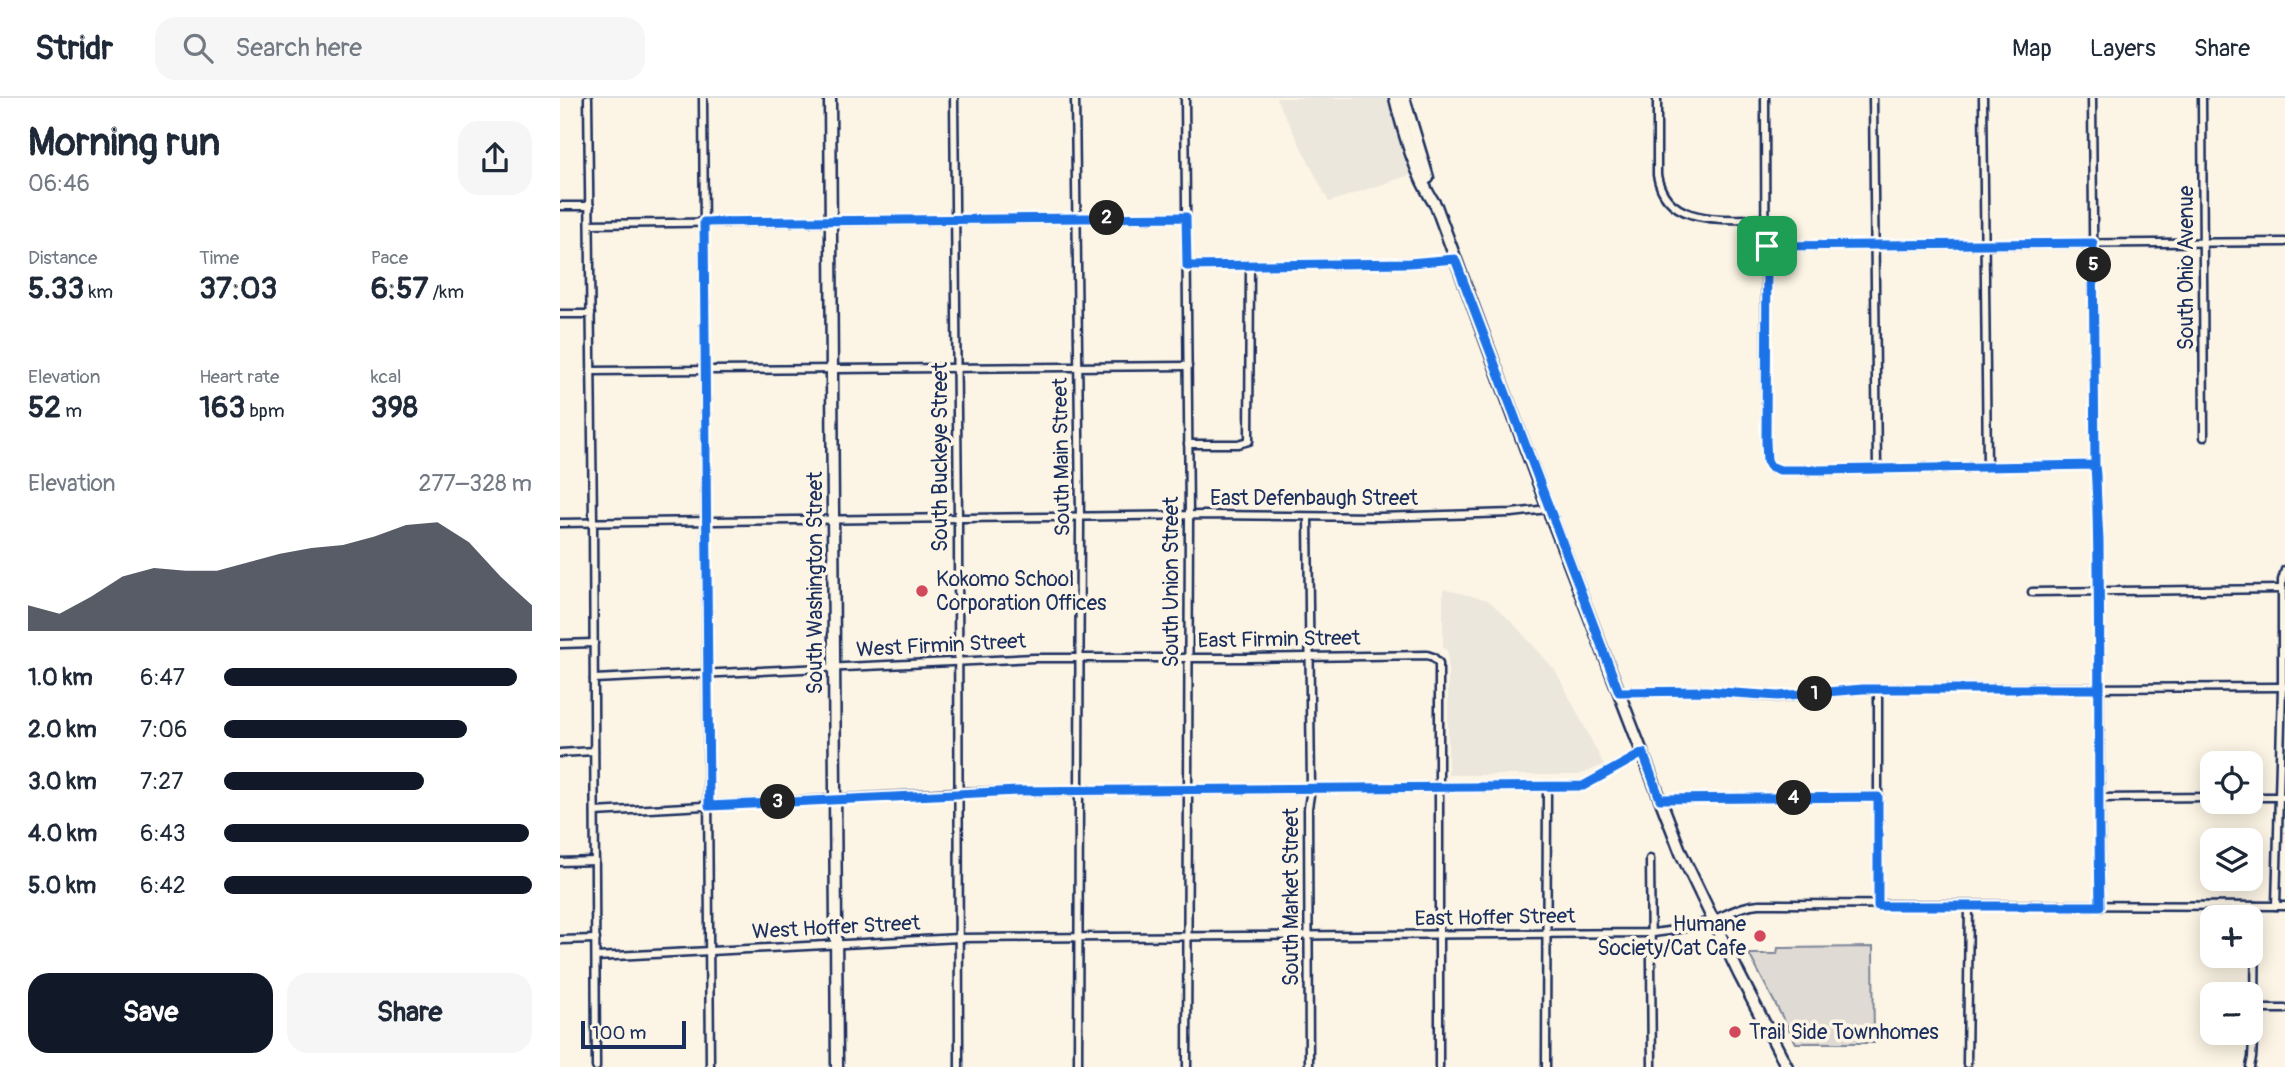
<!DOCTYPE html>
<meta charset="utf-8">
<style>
:root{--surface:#fff;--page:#f6f6f7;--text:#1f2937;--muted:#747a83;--line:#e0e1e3;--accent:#111827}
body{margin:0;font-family:Pangolin,sans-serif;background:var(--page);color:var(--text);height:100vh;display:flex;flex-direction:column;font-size:26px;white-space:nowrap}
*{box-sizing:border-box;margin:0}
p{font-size:23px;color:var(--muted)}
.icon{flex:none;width:38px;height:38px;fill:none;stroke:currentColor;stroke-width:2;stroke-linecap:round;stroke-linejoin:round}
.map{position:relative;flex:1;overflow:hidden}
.side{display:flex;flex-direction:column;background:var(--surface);width:560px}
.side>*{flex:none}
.controls{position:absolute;left:1640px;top:653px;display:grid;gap:14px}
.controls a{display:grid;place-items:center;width:63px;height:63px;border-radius:14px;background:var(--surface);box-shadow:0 4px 18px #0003;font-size:35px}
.scale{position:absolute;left:21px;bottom:18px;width:105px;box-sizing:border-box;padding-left:7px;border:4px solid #1b2f5e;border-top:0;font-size:19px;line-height:24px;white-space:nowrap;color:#1b2f5e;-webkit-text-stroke:5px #fcf5e5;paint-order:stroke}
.pin{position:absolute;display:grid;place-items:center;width:60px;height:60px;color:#fff;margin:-30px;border-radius:14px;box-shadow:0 4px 10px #0006}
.km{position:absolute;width:35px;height:35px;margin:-18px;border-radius:50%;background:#222;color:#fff;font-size:19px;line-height:35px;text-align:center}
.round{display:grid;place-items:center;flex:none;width:74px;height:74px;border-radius:21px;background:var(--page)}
.head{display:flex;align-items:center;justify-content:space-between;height:119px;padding:0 28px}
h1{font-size:38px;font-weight:700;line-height:52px}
.metrics{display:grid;grid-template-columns:repeat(3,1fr);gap:10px;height:119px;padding:7px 28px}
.metrics div{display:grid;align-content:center}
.metrics b{font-size:30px;font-weight:700}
.metrics small{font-size:19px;font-weight:400}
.metrics p{font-size:19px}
.chart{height:196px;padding:14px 28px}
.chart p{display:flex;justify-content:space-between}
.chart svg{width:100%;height:126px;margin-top:7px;fill:var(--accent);opacity:.7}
.cta{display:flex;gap:14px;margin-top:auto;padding:14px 28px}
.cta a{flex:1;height:80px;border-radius:21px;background:var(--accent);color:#fff;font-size:28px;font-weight:700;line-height:80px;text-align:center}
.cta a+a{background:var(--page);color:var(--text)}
ul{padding:0 28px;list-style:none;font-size:23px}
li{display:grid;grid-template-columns:112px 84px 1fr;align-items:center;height:52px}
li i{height:18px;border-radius:9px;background:var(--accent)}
header{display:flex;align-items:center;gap:42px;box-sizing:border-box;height:98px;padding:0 35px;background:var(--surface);border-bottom:2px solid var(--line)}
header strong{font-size:33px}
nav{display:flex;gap:38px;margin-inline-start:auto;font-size:24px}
.search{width:490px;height:63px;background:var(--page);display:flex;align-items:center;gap:18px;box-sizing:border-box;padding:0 24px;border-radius:21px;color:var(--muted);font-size:26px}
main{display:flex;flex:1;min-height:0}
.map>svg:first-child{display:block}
.built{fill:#ece7dc}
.green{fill:#dfdbd4;stroke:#7d8599;stroke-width:2}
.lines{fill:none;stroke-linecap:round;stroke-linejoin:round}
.minor-casing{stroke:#1b2f5e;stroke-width:11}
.secondary-casing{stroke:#1b2f5e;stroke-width:15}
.minor{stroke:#fcf5e5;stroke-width:6}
.secondary{stroke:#fcf5e5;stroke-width:10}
.route-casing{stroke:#fff;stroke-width:14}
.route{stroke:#1a73e8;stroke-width:9}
.poi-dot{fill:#d1495b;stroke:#fcf5e5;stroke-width:2.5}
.labels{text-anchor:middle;stroke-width:7;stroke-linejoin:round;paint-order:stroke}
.street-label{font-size:21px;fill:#1b2f5e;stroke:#fcf5e5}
.poi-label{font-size:21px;fill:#1b2f5e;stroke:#fcf5e5;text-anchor:start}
</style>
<header>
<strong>Stridr</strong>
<div class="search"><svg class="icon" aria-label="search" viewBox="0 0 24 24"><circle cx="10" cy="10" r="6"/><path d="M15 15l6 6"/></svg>Search here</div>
<nav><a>Map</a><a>Layers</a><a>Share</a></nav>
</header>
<main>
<section class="side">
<div class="head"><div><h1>Morning run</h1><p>06:46</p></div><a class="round"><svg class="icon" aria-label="share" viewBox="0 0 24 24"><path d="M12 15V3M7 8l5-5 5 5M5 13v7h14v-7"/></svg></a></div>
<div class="metrics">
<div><p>Distance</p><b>5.33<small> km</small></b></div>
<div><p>Time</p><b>37:03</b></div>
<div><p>Pace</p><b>6:57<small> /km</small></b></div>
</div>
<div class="metrics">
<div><p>Elevation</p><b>52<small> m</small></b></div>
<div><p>Heart rate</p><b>163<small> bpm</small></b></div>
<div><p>kcal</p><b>398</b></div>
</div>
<div class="chart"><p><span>Elevation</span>277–328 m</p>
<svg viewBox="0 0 160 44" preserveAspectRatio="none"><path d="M0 44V35L10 38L20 32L30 25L40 22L50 23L60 23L70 20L80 17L90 15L100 14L110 11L120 7L130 6L140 13L150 25L160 35V44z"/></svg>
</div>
<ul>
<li><b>1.0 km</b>6:47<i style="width:95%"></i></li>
<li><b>2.0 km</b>7:06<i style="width:79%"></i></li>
<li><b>3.0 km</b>7:27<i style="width:65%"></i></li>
<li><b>4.0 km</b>6:43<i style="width:99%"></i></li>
<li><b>5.0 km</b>6:42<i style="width:100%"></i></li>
</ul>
<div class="cta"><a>Save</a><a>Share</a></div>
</section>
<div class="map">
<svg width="1725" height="969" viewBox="0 0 1725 969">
<rect width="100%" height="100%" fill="#fcf5e5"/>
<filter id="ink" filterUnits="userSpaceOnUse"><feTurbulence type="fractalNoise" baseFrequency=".0143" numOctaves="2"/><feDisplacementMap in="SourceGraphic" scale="14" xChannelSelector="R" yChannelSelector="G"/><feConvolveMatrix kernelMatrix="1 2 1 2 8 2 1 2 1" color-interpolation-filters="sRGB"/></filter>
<g filter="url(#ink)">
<g class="built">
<path d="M716 0H827L853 76 769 104Z"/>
<path d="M883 491 928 502 953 525 996 573 1044 667 1019 677H888V555L883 548Z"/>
</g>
<path class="green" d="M1313 849 1314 945H1236L1189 856H1217L1218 850Z"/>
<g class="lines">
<g class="minor-casing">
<g id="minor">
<path d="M28 0 33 424 36 969"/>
<path d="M143 0 150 969"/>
<path d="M394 0 398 420 399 969"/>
<path d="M515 0 520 419 518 969"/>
<path d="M625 0 629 416 627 969"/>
<path d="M1097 0V77C1106 130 1167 120 1206 121"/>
<path d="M1205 0 1206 343 1207 363 1210 368 1220 372H1261L1535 367"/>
<path d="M1313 0 1317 371"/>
<path d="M1423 0 1427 369"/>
<path d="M1532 0 1535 367 1539 442 1540 808"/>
<path d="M1642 0 1644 339"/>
<path d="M0 108H30"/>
<path d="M30 126 626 119"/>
<path d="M1207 148 1725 144"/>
<path d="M627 168 849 165 895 161"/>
<path d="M0 216H31"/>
<path d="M31 273 628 268"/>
<path d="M628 346H678L689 343 690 167"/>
<path d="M748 419 751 691 748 710 749 969"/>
<path d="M0 425 645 417 819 419 952 415 988 411"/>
<path d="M1472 494 1722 491"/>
<path d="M0 546 34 545"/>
<path d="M34 581 474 560H689L867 557 873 559 879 565V969"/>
<path d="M1318 591V808"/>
<path d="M1059 594 1146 593 1218 599 1303 591 1725 589"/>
<path d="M0 655 34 653"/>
<path d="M1690 699H1725"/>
<path d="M1539 700 1652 699"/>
<path d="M1100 701 1318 699"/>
<path d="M35 714 399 694 1023 688 1083 655"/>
<path d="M1090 761 1092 969"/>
<path d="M0 764 35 763"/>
<path d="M1716 808 1722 589V482L1725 472"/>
<path d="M0 842 36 841"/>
<path d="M36 859 399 840 1093 835C1113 833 1133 829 1152 822 1168 816 1182 807 1199 806L1725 808"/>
<path d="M1695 911H1725"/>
<path d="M1407 966 1409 808"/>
<path d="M986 969 987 688"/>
<path d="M1690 969 1692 960 1695 911 1696 808"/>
</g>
</g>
<g class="secondary-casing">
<g id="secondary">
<path d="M270 0 277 969"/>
<path d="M835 0C844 36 855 77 876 108L988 411 1121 755 1179 876 1227 969"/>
<path d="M844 0 868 80"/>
</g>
</g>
<use href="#minor" class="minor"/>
<use href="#secondary" class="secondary"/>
</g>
</g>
<g class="lines" filter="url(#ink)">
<g class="route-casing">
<path id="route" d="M1207 148 1206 343 1207 363 1210 368 1220 372H1261L1535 367 1539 442 1540 591H1303L1218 598 1146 593 1059 594 895 161 849 165 627 168 626 119 144 124 149 708 458 693 1023 688 1083 655 1100 701 1318 699V808H1540C1537 664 1541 520 1536 377L1535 367 1533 145 1207 148"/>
</g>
<use href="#route" class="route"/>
</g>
<g class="poi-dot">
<circle cx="362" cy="493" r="7"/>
<circle cx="1200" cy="838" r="7"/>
<circle cx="1175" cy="934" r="7"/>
</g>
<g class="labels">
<g class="street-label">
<text transform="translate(1626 170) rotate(-90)" y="7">South Ohio Avenue</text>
<text transform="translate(380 359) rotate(-90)" y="7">South Buckeye Street</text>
<text transform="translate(501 359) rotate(-91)" y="7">South Main Street</text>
<text x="754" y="407">East Defenbaugh Street</text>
<text transform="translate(611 484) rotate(-90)" y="7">South Union Street</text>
<text transform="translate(255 485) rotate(-90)" y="7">South Washington Street</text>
<text transform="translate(719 541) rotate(-1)" y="7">East Firmin Street</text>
<text transform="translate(381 547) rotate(-3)" y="7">West Firmin Street</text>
<text transform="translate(731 799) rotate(-90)" y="7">South Market Street</text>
<text transform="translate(935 819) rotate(-1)" y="7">East Hoffer Street</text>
<text transform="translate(276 829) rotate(-3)" y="7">West Hoffer Street</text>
</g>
<g class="poi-label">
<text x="376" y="488">Kokomo School<tspan x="376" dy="24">Corporation Offices</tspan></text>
<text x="1186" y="833" text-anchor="end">Humane<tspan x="1186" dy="24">Society/Cat Cafe</tspan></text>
<text x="1189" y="941">Trail Side Townhomes</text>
</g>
</g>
</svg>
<div class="controls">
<a><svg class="icon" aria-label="locate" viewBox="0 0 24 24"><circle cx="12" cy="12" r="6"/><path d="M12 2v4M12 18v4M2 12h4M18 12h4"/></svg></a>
<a><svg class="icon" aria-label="layers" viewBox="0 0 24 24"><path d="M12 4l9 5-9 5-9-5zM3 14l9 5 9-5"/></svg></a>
<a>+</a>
<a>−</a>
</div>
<div class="scale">100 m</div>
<div class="pin" style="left:1207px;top:148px;background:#1e9e55"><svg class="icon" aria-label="arrive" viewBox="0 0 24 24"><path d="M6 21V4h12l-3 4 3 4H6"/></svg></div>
<b class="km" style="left:1255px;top:596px">1</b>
<b class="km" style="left:547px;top:120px">2</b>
<b class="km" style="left:218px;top:704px">3</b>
<b class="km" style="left:1234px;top:700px">4</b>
<b class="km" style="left:1534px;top:167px">5</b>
</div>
</main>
